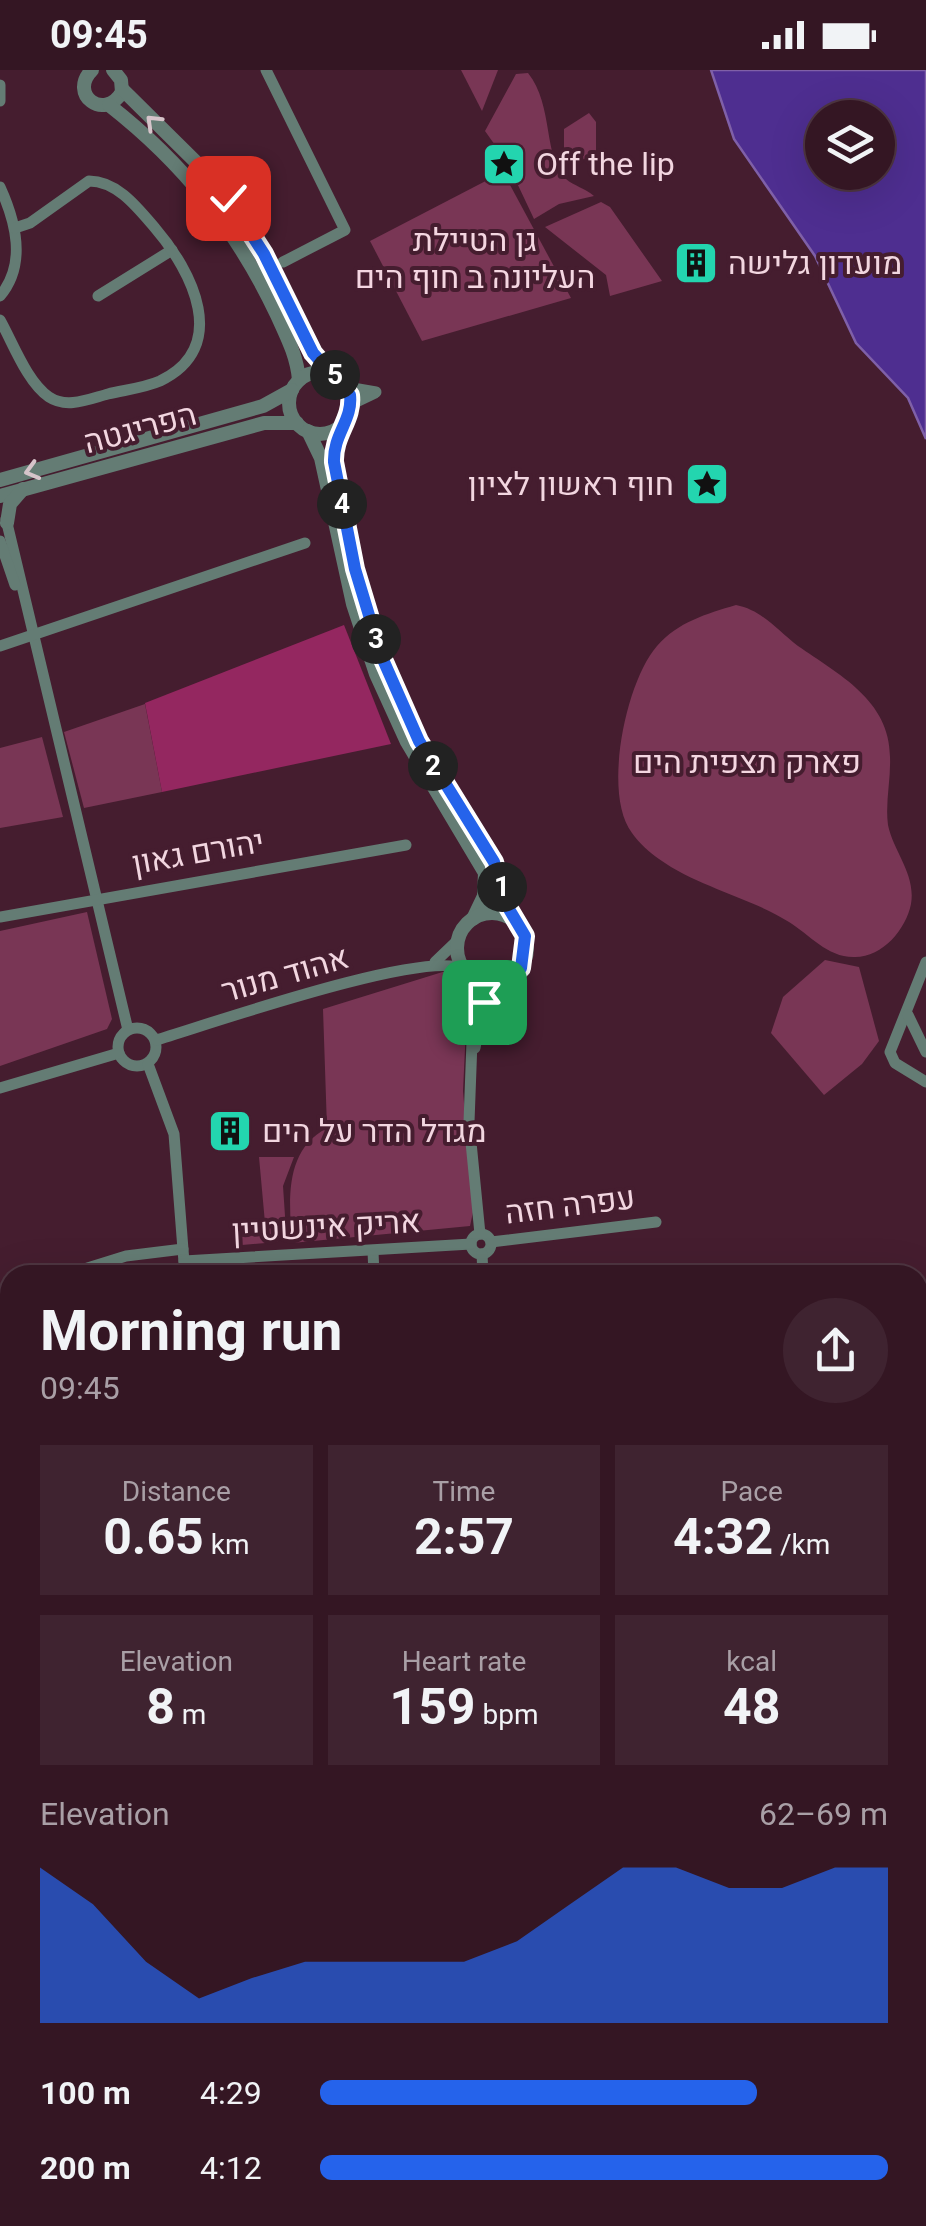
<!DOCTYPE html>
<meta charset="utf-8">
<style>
:root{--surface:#341623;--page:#3f2330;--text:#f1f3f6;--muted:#a99fa6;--line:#4e3541;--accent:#2563eb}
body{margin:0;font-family:Roboto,Heebo,sans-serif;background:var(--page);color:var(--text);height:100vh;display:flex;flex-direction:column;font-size:38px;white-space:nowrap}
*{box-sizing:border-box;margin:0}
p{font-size:32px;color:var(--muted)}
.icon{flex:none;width:55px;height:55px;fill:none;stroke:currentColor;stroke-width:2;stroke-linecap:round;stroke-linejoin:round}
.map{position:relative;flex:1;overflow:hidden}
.details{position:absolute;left:0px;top:1195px;width:928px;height:962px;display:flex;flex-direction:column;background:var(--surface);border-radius:30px 30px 0 0;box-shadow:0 10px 40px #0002,0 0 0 2px var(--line)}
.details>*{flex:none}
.controls{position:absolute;left:805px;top:30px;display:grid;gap:20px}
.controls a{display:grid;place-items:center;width:90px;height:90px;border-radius:50%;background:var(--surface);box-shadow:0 10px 40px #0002,0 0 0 2px var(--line);font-size:50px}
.pin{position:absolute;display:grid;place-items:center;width:85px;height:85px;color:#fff;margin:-42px;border-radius:20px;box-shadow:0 5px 15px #0006}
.km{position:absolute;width:50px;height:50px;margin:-25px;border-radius:50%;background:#222;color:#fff;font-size:28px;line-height:50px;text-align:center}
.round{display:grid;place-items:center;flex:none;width:105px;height:105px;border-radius:52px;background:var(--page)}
.headline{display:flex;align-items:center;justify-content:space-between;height:170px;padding:0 40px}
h1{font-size:55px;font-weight:700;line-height:75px}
.metrics{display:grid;grid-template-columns:repeat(3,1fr);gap:15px;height:170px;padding:10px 40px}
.metrics div{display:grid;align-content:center;border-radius:0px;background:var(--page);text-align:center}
.metrics b{font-size:50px;font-weight:700}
.metrics small{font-size:28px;font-weight:400}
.metrics p{font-size:28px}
.chart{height:280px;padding:20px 40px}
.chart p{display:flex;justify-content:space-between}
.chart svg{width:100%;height:180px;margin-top:10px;fill:var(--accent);opacity:.7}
ul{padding:0 40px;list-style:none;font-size:32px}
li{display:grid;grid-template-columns:160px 120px 1fr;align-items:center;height:75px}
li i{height:25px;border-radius:12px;background:var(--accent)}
.status{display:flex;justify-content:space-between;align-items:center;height:70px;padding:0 50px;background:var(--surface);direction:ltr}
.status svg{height:28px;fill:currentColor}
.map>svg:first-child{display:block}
.green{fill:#793655}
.forest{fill:#942760}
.water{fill:#4e2e90;stroke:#7f60a8;stroke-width:2.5;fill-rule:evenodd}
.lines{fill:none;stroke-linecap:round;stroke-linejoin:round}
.minor{stroke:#647c74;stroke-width:11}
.tertiary{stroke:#647c74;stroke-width:14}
.secondary{stroke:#82a89c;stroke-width:15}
.oneway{stroke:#d6c4ca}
.route-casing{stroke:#fff;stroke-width:20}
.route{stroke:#2563eb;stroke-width:12}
.labels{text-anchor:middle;stroke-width:8;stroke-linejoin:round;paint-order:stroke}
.poi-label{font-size:32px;fill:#f2d6e0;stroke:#451d2f;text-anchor:start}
.park-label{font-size:32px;fill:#f4d6e1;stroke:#451d2f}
.street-label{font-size:32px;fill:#f2d6e0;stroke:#451d2f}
</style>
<div class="status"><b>09:45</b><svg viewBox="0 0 49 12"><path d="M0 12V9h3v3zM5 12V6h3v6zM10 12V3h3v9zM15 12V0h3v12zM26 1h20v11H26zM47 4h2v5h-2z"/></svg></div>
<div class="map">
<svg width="926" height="2156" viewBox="0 0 926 2156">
<rect width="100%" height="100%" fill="#451d2f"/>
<g class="green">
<path d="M461 0H498L482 41Z"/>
<path d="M528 3C554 35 543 89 566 109 574 116 585 118 594 126L559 134 534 149 507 92 485 61 516 4Z"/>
<path d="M589 43 596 52V85L572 93 564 85V59Z"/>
<path d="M503 102 571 228 422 271 370 171Z"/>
<path d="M601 132 610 137 662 211 610 226 606 205 545 157Z"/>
<path d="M736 535C762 540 777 560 798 576 838 604 890 630 890 687 891 709 885 733 888 755 894 783 916 804 911 834 906 859 883 887 855 887 828 888 810 865 789 852 749 827 698 817 659 789 650 783 639 773 632 763 602 724 626 611 657 576 678 552 706 544 736 535Z"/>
<path d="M145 634 162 722 84 738 64 662Z"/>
<path d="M42 667 63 747 0 758V678Z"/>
<path d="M87 842 112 949 107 959 0 996V861Z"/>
<path d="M825 890 859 897 879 971 862 994 824 1025 771 963 783 927Z"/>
<path d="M449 900 460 905 468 916 463 1021 473 1142 470 1156 292 1173C289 1130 284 1081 327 1058L323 939Z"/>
<path d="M259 1087H294L283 1116 286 1161 277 1172 242 1175 241 1167 266 1164Z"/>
<path d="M362 1195 363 1205H308V1201Z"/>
<path d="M918 1443 926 1446V1489L918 1504Z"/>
<path d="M689 2148H772L779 2156H685Z"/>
</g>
<path class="forest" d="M344 555 391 674 162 722 145 633Z"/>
<path class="water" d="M711 0H926V369L908 328 856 273 815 186 734 69ZM822 48H878V102H822Z"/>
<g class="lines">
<g class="minor">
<path d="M266 0 345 160 283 192"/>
<path d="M0 15V31"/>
<path d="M0 117C16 152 27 194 0 226"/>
<path d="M98 226 172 180"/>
<path d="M0 250C13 273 27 312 49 327 67 339 89 329 108 324 124 320 144 318 160 311 231 277 192 201 155 158 137 137 117 111 89 111L30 153 15 158"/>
<path d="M347 317 376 322"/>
<path d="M352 334 375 323"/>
<path d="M6 449 128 960"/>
<path d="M0 471 15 515"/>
<path d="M0 576 305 473"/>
<path d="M0 847 406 775"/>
<path d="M435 892 458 870"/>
<path d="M926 892 890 982 895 993 926 1012"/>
<path d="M469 905 474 917 469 1052 480 1164"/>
<path d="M908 945 926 982"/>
<circle cx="137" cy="977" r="19"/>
<path d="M156 970C207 955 425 879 463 899"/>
<path d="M475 978 484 932 505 911"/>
<path d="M148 994 174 1064 185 1205"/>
<path d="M0 1018 119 983"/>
<circle cx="481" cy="1174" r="10"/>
<path d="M491 1172 656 1152"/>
<path d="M373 1181 374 1205"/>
<path d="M482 1184 483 1205"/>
<path d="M184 1191 471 1174"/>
<path d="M65 1205 126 1186 183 1179"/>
<path d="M0 1225 10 1222"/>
<path d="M0 1706 10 1703"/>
<path d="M0 1979 10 1975"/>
<path d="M918 2088 926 2099"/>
<path d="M410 2148 411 2156"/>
<path d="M530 2148 531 2156"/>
<path d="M850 2148 856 2156"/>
<path d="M246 2156 267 2148"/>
</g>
<g class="tertiary">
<path d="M92 0C68 24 104 52 122 22L121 10 113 0"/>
<path d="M122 19 208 104 237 140 326 302"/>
<path d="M109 35C183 93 237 160 277 245 287 267 297 286 299 310"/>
<circle cx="320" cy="333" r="31"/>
<path d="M341 357 334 379 335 402 355 499 381 585 419 671 494 792 514 851"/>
<path d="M308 361 321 388 353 534 376 604 407 672 485 803 484 826 473 849"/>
<path d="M0 410 263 336 292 320"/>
<path d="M0 426 264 353H297"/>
<path d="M7 453 10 434 23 419"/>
<circle cx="492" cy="878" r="35"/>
<path d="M918 1780 926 1773"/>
<path d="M918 1909 926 1920"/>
<path d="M918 1944 926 1956"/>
<path d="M668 2156 674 2148"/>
</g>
<g class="secondary">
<path d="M918 1391 926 1395"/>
<path d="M918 1422 926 1426"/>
<path d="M0 1438 10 1434"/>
<path d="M0 1471 10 1467"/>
</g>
</g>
<defs><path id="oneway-chevron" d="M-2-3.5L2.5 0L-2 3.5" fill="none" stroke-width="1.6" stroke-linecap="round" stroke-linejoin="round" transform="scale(2.5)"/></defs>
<g class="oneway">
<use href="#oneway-chevron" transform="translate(153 52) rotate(-136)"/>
<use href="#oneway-chevron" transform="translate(32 401) rotate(164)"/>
</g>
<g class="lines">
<g class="route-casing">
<path id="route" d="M228 128 264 184 313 283 350 325C353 350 333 364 334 392L355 499 381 585 419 671 494 792 506 834 525 866 521 898 484 932"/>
</g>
<use href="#route" class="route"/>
</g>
<defs>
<g id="sight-square" transform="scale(2.25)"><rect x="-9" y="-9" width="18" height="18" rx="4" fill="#23d5af" stroke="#451d2f"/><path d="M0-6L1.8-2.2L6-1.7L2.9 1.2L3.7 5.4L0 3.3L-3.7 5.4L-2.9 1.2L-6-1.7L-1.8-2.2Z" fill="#111"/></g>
<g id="building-square" transform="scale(2.25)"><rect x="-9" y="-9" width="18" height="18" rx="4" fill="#23d5af" stroke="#451d2f"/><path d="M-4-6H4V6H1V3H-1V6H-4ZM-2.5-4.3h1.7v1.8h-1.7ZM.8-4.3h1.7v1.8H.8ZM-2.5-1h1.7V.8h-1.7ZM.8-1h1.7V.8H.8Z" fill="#111"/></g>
</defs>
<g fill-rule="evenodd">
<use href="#sight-square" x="504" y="94"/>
<use href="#building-square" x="696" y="193"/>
<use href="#sight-square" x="707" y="414"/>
<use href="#building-square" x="230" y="1061"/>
</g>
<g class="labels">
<g class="poi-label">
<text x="536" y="105">Off the lip</text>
<text x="728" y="204">מועדון גלישה</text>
<text x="674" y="425" text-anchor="end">חוף ראשון לציון</text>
<text x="262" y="1072">מגדל הדר על הים</text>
</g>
<g class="park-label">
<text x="475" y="181">גן הטיילת<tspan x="475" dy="37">העליונה ב חוף הים</tspan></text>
<text x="747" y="703">פארק תצפית הים</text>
</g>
<g class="street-label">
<text transform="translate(140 358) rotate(-15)" y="11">הפריגטה</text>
<text transform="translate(198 782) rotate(-10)" y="11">יהורם גאון</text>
<text transform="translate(285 904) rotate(-16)" y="11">אהוד מנור</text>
<text transform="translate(570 1135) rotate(-7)" y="11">עפרה חזה</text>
<text transform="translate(326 1156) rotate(-3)" y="11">אריק אינשטיין</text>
</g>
</g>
</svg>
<div class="controls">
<a><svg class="icon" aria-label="layers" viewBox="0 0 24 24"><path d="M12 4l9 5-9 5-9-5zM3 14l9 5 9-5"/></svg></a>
</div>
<div class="pin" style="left:484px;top:932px;background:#1e9e55"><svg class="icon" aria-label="arrive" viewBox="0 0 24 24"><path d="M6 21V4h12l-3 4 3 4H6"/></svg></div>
<div class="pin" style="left:228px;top:128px;background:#d93025"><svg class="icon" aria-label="check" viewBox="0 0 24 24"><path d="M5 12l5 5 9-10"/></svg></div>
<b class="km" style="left:502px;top:817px">1</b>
<b class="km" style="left:433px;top:696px">2</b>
<b class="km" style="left:376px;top:569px">3</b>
<b class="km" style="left:342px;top:434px">4</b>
<b class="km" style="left:335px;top:305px">5</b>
<section class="details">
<div class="headline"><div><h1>Morning run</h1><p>09:45</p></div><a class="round"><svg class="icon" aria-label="share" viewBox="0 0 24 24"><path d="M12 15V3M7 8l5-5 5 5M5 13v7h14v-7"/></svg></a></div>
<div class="metrics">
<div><p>Distance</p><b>0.65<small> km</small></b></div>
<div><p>Time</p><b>2:57</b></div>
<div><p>Pace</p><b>4:32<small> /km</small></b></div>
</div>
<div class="metrics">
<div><p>Elevation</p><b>8<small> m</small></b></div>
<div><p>Heart rate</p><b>159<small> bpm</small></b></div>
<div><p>kcal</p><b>48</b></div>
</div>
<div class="chart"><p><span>Elevation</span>62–69 m</p>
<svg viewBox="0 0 160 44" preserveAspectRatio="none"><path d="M0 44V6L10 15L20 29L30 38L40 33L50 29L60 29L70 29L80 29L90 24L100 15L110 6L120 6L130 11L140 11L150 6L160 6V44z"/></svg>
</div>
<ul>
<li><b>100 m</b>4:29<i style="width:77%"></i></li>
<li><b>200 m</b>4:12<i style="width:100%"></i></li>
</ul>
</section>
</div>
